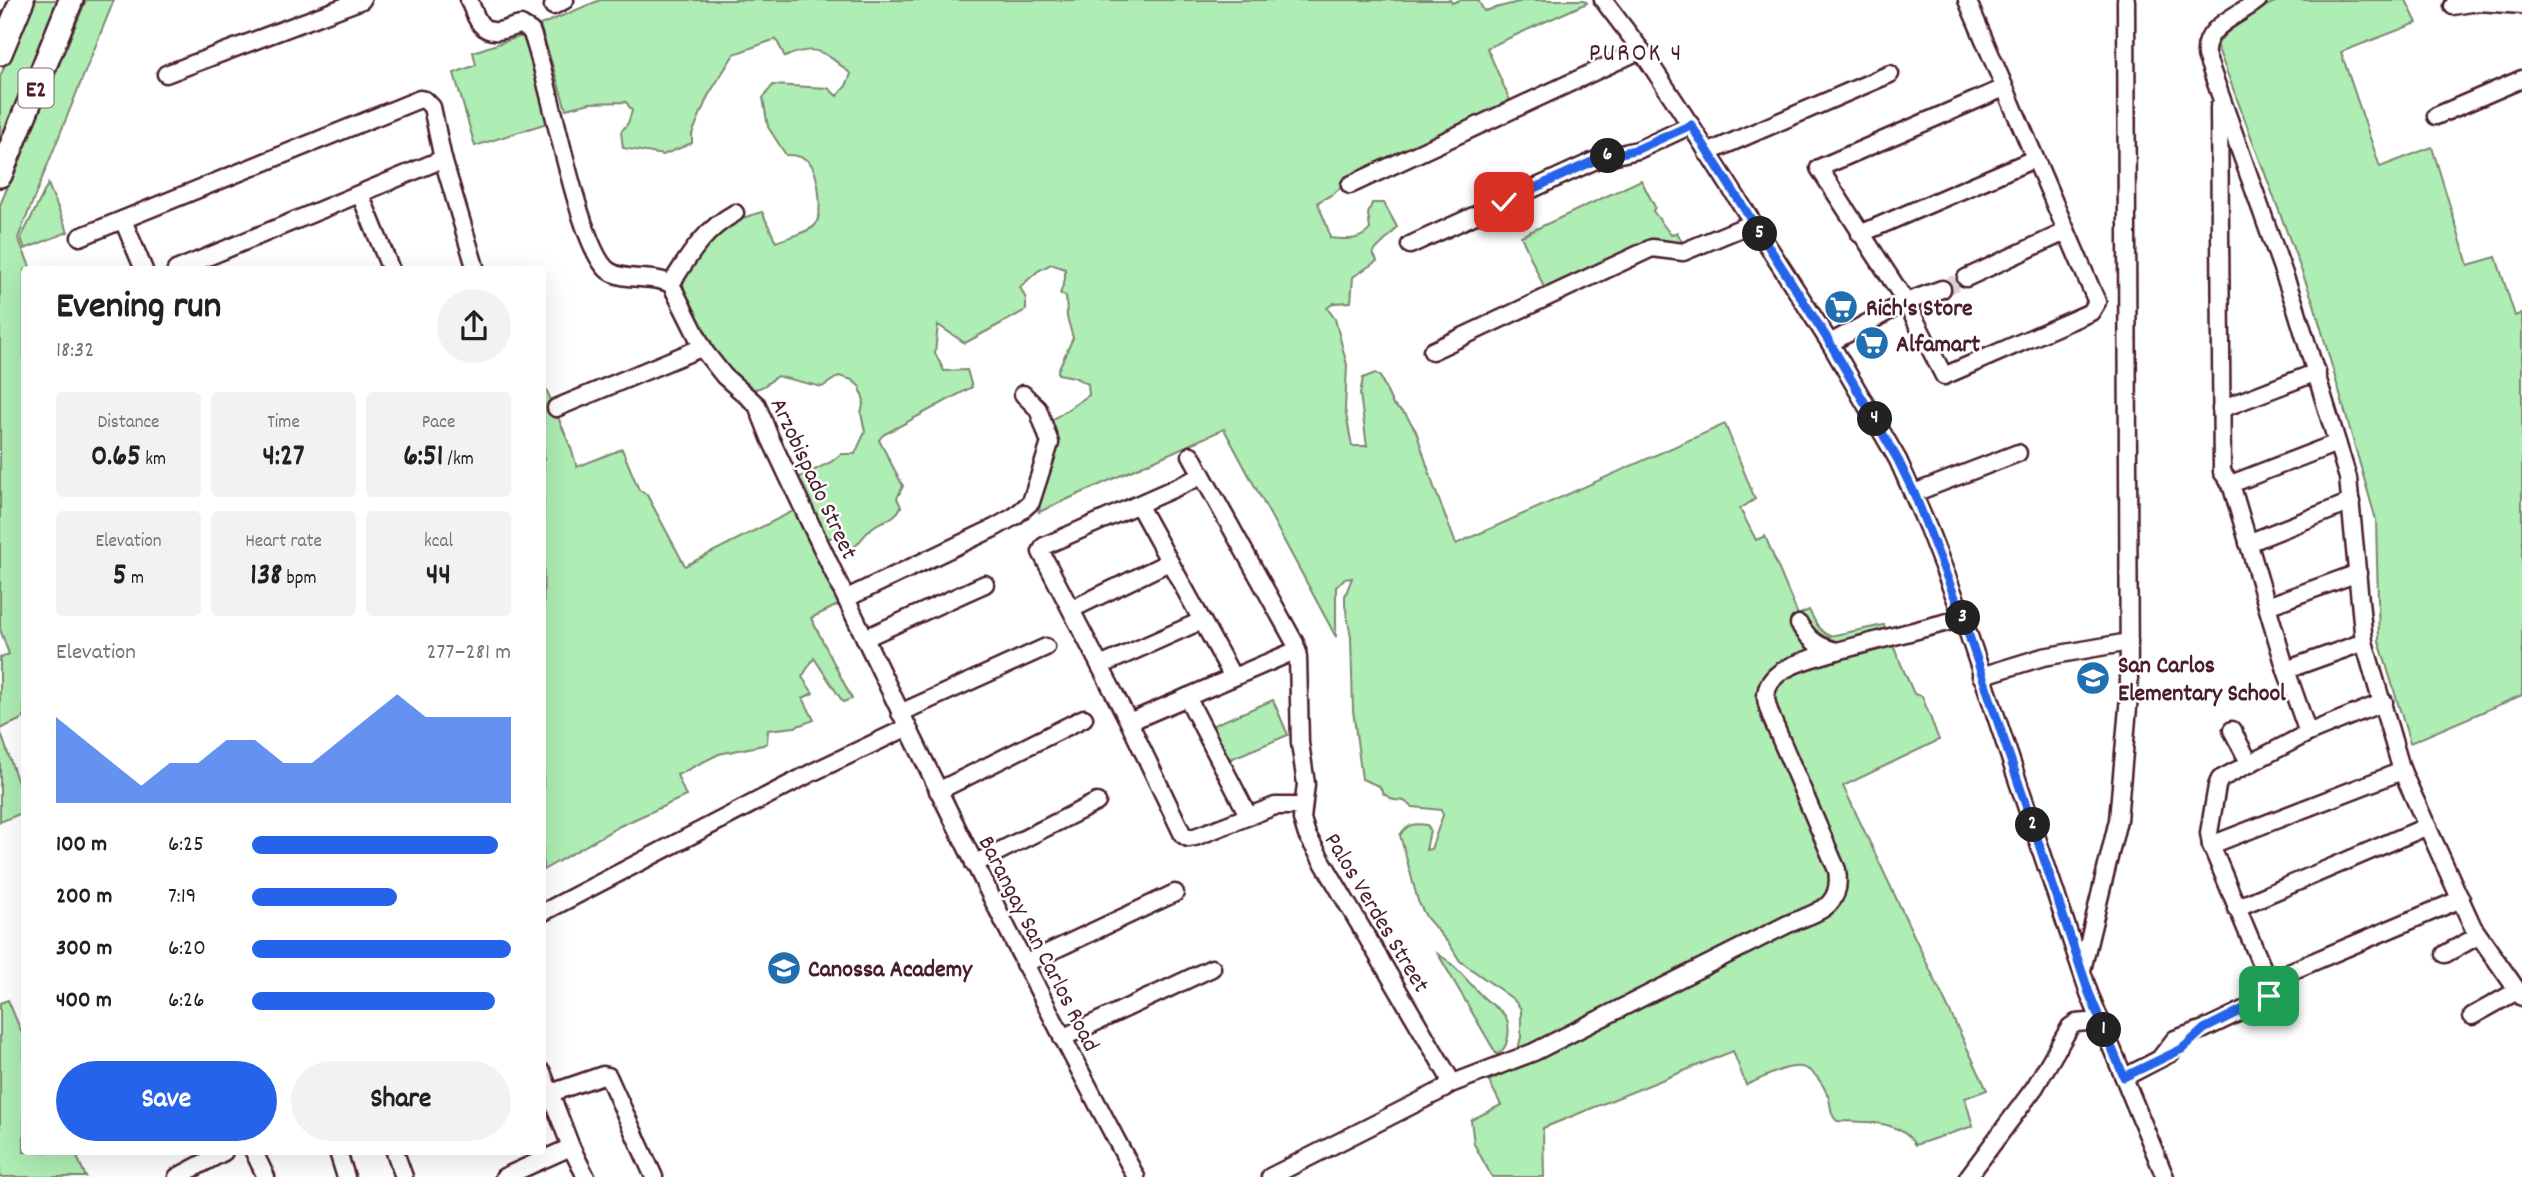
<!DOCTYPE html>
<meta charset="utf-8">
<style>
:root{--surface:#fff;--page:#f2f2f2;--text:#202124;--muted:#757577;--accent:#2563eb}
body{margin:0;font-family:Dekko,sans-serif;background:var(--page);color:var(--text);height:100vh;display:flex;flex-direction:column;font-size:26px;white-space:nowrap}
*{box-sizing:border-box;margin:0}
p{font-size:23px;color:var(--muted)}
.icon{flex:none;width:38px;height:38px;fill:none;stroke:currentColor;stroke-width:2;stroke-linecap:round;stroke-linejoin:round}
.map{position:relative;flex:1;overflow:hidden}
.details{position:absolute;left:21px;top:266px;width:525px;height:889px;display:flex;flex-direction:column;background:var(--surface);border-radius:7px;box-shadow:0 7px 28px #0002}
.details>*{flex:none}
.pin{position:absolute;display:grid;place-items:center;width:60px;height:60px;color:#fff;margin:-30px;border-radius:14px;box-shadow:0 4px 10px #0006}
.km{position:absolute;width:35px;height:35px;margin:-18px;border-radius:50%;background:#222;color:#fff;font-size:19px;line-height:35px;text-align:center}
.round{display:grid;place-items:center;flex:none;width:74px;height:74px;border-radius:37px;background:var(--page)}
.summary{display:flex;align-items:center;justify-content:space-between;height:119px;padding:0 35px}
h1{font-size:38px;font-weight:700;line-height:52px}
.figures{display:grid;grid-template-columns:repeat(3,1fr);gap:10px;height:119px;padding:7px 35px}
.figures div{display:grid;align-content:center;border-radius:7px;background:var(--page);text-align:center}
.figures b{font-size:30px;font-weight:700}
.figures small{font-size:19px;font-weight:400}
.figures p{font-size:19px}
.chart{height:196px;padding:14px 35px}
.chart p{display:flex;justify-content:space-between}
.chart svg{width:100%;height:126px;margin-top:7px;fill:var(--accent);opacity:.7}
.action{display:flex;gap:14px;margin-top:auto;padding:14px 35px}
.action a{flex:1;height:80px;border-radius:42px;background:var(--accent);color:#fff;font-size:28px;font-weight:700;line-height:80px;text-align:center}
.action a+a{background:var(--page);color:var(--text)}
ul{padding:0 35px;list-style:none;font-size:23px}
li{display:grid;grid-template-columns:112px 84px 1fr;align-items:center;height:52px}
li i{height:18px;border-radius:9px;background:var(--accent)}
.map>svg:first-child{display:block}
.green{fill:#aeedb4;stroke:#7c8670;stroke-width:2}
.lines{fill:none;stroke-linecap:round;stroke-linejoin:round}
.minor-tunnel{stroke:#dbd2d5;stroke-width:16;stroke-dasharray:16 8;stroke-linecap:butt}
.minor-casing{stroke:#4a1f2b;stroke-width:21}
.highway-casing{stroke:#4a1f2b;stroke-width:28}
.minor{stroke:#fff;stroke-width:16}
.highway{stroke:#fff;stroke-width:23}
.route-casing{stroke:#fff;stroke-width:14}
.route{stroke:#2563eb;stroke-width:9}
.labels{text-anchor:middle;stroke-width:5;stroke-linejoin:round;paint-order:stroke}
.shield{fill:#fff;stroke:#80626b;stroke-width:2}
.shield-label{font-size:23px;font-weight:bold;fill:#4a1f2b}
.poi-label{font-size:24px;font-weight:bold;fill:#4a1f2b;stroke:#fff;text-anchor:start}
.street-label{font-size:24px;fill:#4a1f2b;stroke:#fff}
.neighbourhood-label{font-size:26px;letter-spacing:2px;fill:#4a1f2b;stroke:#fff}
</style>
<div class="map">
<svg width="2522" height="1177" viewBox="0 0 2522 1177">
<rect width="100%" height="100%" fill="#fff"/>
<filter id="ink" filterUnits="userSpaceOnUse"><feTurbulence type="fractalNoise" baseFrequency=".0143" numOctaves="2"/><feDisplacementMap in="SourceGraphic" scale="14" xChannelSelector="R" yChannelSelector="G"/><feConvolveMatrix kernelMatrix="1 2 1 2 8 2 1 2 1" color-interpolation-filters="sRGB"/></filter>
<g filter="url(#ink)">
<g class="green">
<path d="M31 0H63L0 155V77Z"/>
<path d="M86 0H114L18 238 31 269 24 270V718L0 729V658L9 654 0 629V205Z"/>
<path d="M600 0H1450L1452 3 1460 0H1478L1484 11 1526 0H1584L1587 3 1487 48 1512 105 1352 178 1333 194 1318 202C1321 215 1329 226 1330 238 1345 239 1360 242 1370 229L1368 214 1372 203H1384L1397 227C1390 238 1381 243 1373 253L1377 261 1353 277 1351 302 1334 303 1327 308 1335 319 1347 365 1345 409 1352 446H1367L1360 394 1363 378 1375 373 1380 376 1393 405 1406 415 1416 431 1434 487 1456 544 1725 424 1755 499 1740 509 1756 540 1765 536 1798 615 1809 610C1815 621 1819 632 1830 636L1884 625 1914 694 1922 696 1939 740 1843 786 1987 1090 1965 1098 1973 1126 1915 1145C1900 1119 1864 1122 1837 1121 1829 1114 1832 1106 1828 1096 1807 1047 1782 1071 1746 1085L1733 1051 1543 1128 1544 1177H1492L1474 1144 1471 1120 1501 1105 1489 1081 1506 1072 1504 1066 1517 1053 1521 1037V1009L1513 999 1460 961 1450 945 1426 917 1418 901 1400 835C1407 824 1414 823 1427 825L1430 830 1426 850 1431 849 1443 815 1441 810 1413 807 1404 801 1394 800 1384 794 1379 786 1362 779 1353 710 1351 637 1345 605V596L1352 578 1344 579 1336 587V637L1224 429 1039 512 1049 422 1089 395 1088 384 1074 377 1058 374V370L1073 338 1067 317 1066 296 1060 294 1065 279V269L1051 264 1038 271 1020 287 1026 299V310L965 343 938 325 935 353 944 371 967 370 972 387 883 435 879 440 903 486 897 498 901 507C894 521 883 519 873 527 863 535 858 546 848 553L838 535 824 540 796 479 831 462 841 454H855L865 432 861 413 864 401 860 387 852 380 839 376 822 387 777 376C770 381 762 390 753 389 724 385 686 309 683 282 689 249 731 219 762 212L776 242C785 238 813 231 816 224 823 211 819 169 807 160 801 156 793 155 786 155L768 127 763 98 773 85 828 88 837 96 846 86 851 74C827 54 817 42 785 57L776 39 734 54 708 96 692 134V143L663 155 623 148 621 132 628 123 632 111 626 102 590 103 566 109 540 25Z"/>
<path d="M2280 0H2406L2417 23 2341 52 2380 167 2432 147 2468 265 2496 257 2515 316 2522 313V695L2410 743 2379 641 2376 520 2314 304 2217 46C2226 27 2261 7 2280 0Z"/>
<path d="M525 35 550 122 475 146 454 73 476 65 473 52Z"/>
<path d="M1641 180 1655 207 1653 211 1671 235 1677 232 1684 246 1674 247 1546 292 1521 236Z"/>
<path d="M48 184 68 232 25 249 21 238Z"/>
<path d="M544 384 571 448 577 467 622 449 639 490 647 495 685 566 797 509 833 586 830 590 840 604 811 618 852 699 843 702 814 658 802 677 813 693 803 698 814 720 795 727 768 730 767 743 763 745 719 754 677 775 686 796 620 826 543 870Z"/>
<path d="M1273 700 1288 735 1226 761 1211 726Z"/>
<path d="M0 730 24 801V812L0 822Z"/>
<path d="M1438 954C1455 964 1467 981 1481 995 1496 1011 1512 1010 1508 1037 1506 1046 1504 1050 1497 1055Z"/>
<path d="M8 1000 24 1038V1152H75L86 1177H0V1003Z"/>
</g>
<g class="lines">
<path class="minor-tunnel" d="M1942 289 1966 278"/>
<g class="minor-casing">
<g id="minor">
<path d="M469 0C475 14 479 33 498 31 506 30 513 26 521 25L531 31C549 75 578 250 609 271 625 282 652 274 671 284L705 352 724 376 757 405 770 438C887 687 1006 934 1136 1177"/>
<path d="M1603 0 1641 50 1680 109 1830 343 1898 460 1928 528 1963 618 2089 993 2165 1177"/>
<path d="M1967 0 2097 302 2091 312 1944 376 1906 302 1819 168 2004 88"/>
<path d="M2258 0C2239 16 2203 26 2206 55L2295 305 2348 478 2364 642 2402 771 2473 927 2522 997"/>
<path d="M553 6 565 0"/>
<path d="M2453 6 2478 2 2522 5"/>
<path d="M166 74 362 0"/>
<path d="M2219 107 2222 472 2231 484 2286 670 2308 733"/>
<path d="M2436 116 2522 79"/>
<path d="M1707 153 1890 74"/>
<path d="M1350 185 1641 50"/>
<path d="M360 194 391 270"/>
<path d="M123 220 144 270"/>
<path d="M1860 234 2034 159"/>
<path d="M80 237 420 99 425 100 432 107 443 159 476 270"/>
<path d="M1410 245 1598 159 1638 150 1691 125"/>
<path d="M176 270 443 159"/>
<path d="M1966 278 2065 232"/>
<path d="M671 284C690 254 704 230 735 213"/>
<path d="M1830 343 1906 302 1942 289"/>
<path d="M1432 351 1652 248 1683 252 1753 223"/>
<path d="M556 408 703 347"/>
<path d="M2221 409 2317 372"/>
<path d="M1191 455 1295 643 1298 657 1300 743 1306 784 1302 819 1307 835 1449 1077 1448 1085 1444 1089 1270 1177"/>
<path d="M1202 476 1044 546 1041 552 1129 722 1183 835 1188 838 1195 837 1275 806H1302"/>
<path d="M2231 484 2337 443"/>
<path d="M1914 493 2018 453"/>
<path d="M1139 506 1233 677"/>
<path d="M2248 543 2351 502"/>
<path d="M847 598 994 528 1015 516 1031 502 1050 443 1038 409 1023 394"/>
<path d="M2267 606 2358 573"/>
<path d="M1072 609 1169 562"/>
<path d="M1799 624C1810 640 1817 647 1837 651L1963 618"/>
<path d="M865 638 985 584"/>
<path d="M1100 666 1201 621"/>
<path d="M2286 670 2364 642"/>
<path d="M1981 676 2043 657 2129 642"/>
<path d="M1187 697 1248 815"/>
<path d="M900 713 1046 647"/>
<path d="M1129 722 1297 650"/>
<path d="M2232 730 2250 764"/>
<path d="M938 791 1084 718"/>
<path d="M2211 845 2402 771"/>
<path d="M974 864 1097 802"/>
<path d="M2236 908 2428 826"/>
<path d="M542 913 813 772 906 728"/>
<path d="M2445 954 2478 936"/>
<path d="M1024 964 1175 893"/>
<path d="M2082 970 2118 820 2129 696 2126 0"/>
<path d="M2268 981 2461 899"/>
<path d="M2472 1016 2517 991"/>
<path d="M1062 1038 1212 968"/>
<path d="M2161 1057 2175 1039 2204 1029 2261 1002 2270 994 2268 981 2211 845 2209 833 2217 786 2220 779 2308 733 2384 702"/>
<path d="M542 1072 571 1147 586 1177"/>
<path d="M2125 1077 2171 1053"/>
<path d="M1448 1085 1534 1052 1788 924C1817 912 1843 908 1837 870L1772 719C1770 713 1766 704 1766 697 1766 666 1815 658 1837 651"/>
<path d="M542 1096 603 1075 608 1076 654 1177"/>
<path d="M254 1152 266 1177"/>
<path d="M338 1152 346 1177"/>
<path d="M395 1152 404 1177"/>
<path d="M177 1177 224 1152"/>
<path d="M504 1177 571 1147"/>
<path d="M1968 1177 2035 1087 2070 1027 2076 1023 2100 1021"/>
</g>
</g>
<g class="highway-casing">
<g id="highway">
<path d="M0 53 22 0"/>
<path d="M0 175 71 0"/>
</g>
</g>
<use href="#minor" class="minor"/>
<use href="#highway" class="highway"/>
</g>
</g>
<g class="lines" filter="url(#ink)">
<g class="route-casing">
<path id="route" d="M1504 202 1598 159 1638 149 1691 125 1830 343 1898 460 1914 493 1963 618 2089 993 2124 1077 2182 1049 2204 1029 2269 996"/>
</g>
<use href="#route" class="route"/>
</g>
<defs>
<g id="supermarket-disc" transform="scale(1.75)"><circle r="9.5" fill="#1f6fb2" stroke="#fff"/><path d="M-6-5.5h2.5l.6 2H6L4.5 2H-2.5L-4.4-4H-6ZM-1.5 3.2a1.3 1.3 0 1 0 .1 0ZM3 3.2a1.3 1.3 0 1 0 .1 0Z" fill="#fff"/></g>
<g id="school-disc" transform="scale(1.75)"><circle r="9.5" fill="#1f6fb2" stroke="#fff"/><path d="M0-5L7-2L0 1L-7-2ZM-4 1L0 2.5L4 1V4Q0 6-4 4Z" fill="#fff"/></g>
</defs>
<g fill-rule="evenodd">
<use href="#supermarket-disc" x="1841" y="307"/>
<use href="#supermarket-disc" x="1872" y="343"/>
<use href="#school-disc" x="2093" y="678"/>
<use href="#school-disc" x="784" y="968"/>
</g>
<g class="labels">
<rect class="shield" x="18.5" y="68.5" width="35" height="39" rx="5"/>
<g class="shield-label">
<text x="36" y="96">E2</text>
</g>
<g class="poi-label">
<text x="1866" y="315">Rich's Store</text>
<text x="1896" y="351">Alfamart</text>
<text x="2118" y="672">San Carlos<tspan x="2118" dy="28">Elementary School</tspan></text>
<text x="808" y="976">Canossa Academy</text>
</g>
<g class="street-label">
<text transform="translate(815 478) rotate(65)" y="8">Arzobispado Street</text>
<text transform="translate(1378 912) rotate(59)" y="8">Palos Verdes Street</text>
<text transform="translate(1040 943) rotate(63)" y="8">Barangay San Carlos Road</text>
</g>
<g class="neighbourhood-label">
<text x="1636" y="60">PUROK 4</text>
</g>
</g>
</svg>
<div class="pin" style="left:2269px;top:996px;background:#1e9e55"><svg class="icon" aria-label="arrive" viewBox="0 0 24 24"><path d="M6 21V4h12l-3 4 3 4H6"/></svg></div>
<div class="pin" style="left:1504px;top:202px;background:#d93025"><svg class="icon" aria-label="check" viewBox="0 0 24 24"><path d="M5 12l5 5 9-10"/></svg></div>
<b class="km" style="left:2104px;top:1030px">1</b>
<b class="km" style="left:2033px;top:825px">2</b>
<b class="km" style="left:1963px;top:618px">3</b>
<b class="km" style="left:1875px;top:419px">4</b>
<b class="km" style="left:1760px;top:234px">5</b>
<b class="km" style="left:1608px;top:156px">6</b>
<section class="details">
<div class="summary"><div><h1>Evening run</h1><p>18:32</p></div><a class="round"><svg class="icon" aria-label="share" viewBox="0 0 24 24"><path d="M12 15V3M7 8l5-5 5 5M5 13v7h14v-7"/></svg></a></div>
<div class="figures">
<div><p>Distance</p><b>0.65<small> km</small></b></div>
<div><p>Time</p><b>4:27</b></div>
<div><p>Pace</p><b>6:51<small> /km</small></b></div>
</div>
<div class="figures">
<div><p>Elevation</p><b>5<small> m</small></b></div>
<div><p>Heart rate</p><b>138<small> bpm</small></b></div>
<div><p>kcal</p><b>44</b></div>
</div>
<div class="chart"><p><span>Elevation</span>277–281 m</p>
<svg viewBox="0 0 160 44" preserveAspectRatio="none"><path d="M0 44V14L10 22L20 30L30 38L40 30L50 30L60 22L70 22L80 30L90 30L100 22L110 14L120 6L130 14L140 14L150 14L160 14V44z"/></svg>
</div>
<ul>
<li><b>100 m</b>6:25<i style="width:95%"></i></li>
<li><b>200 m</b>7:19<i style="width:56%"></i></li>
<li><b>300 m</b>6:20<i style="width:100%"></i></li>
<li><b>400 m</b>6:26<i style="width:94%"></i></li>
</ul>
<div class="action"><a>Save</a><a>Share</a></div>
</section>
</div>
